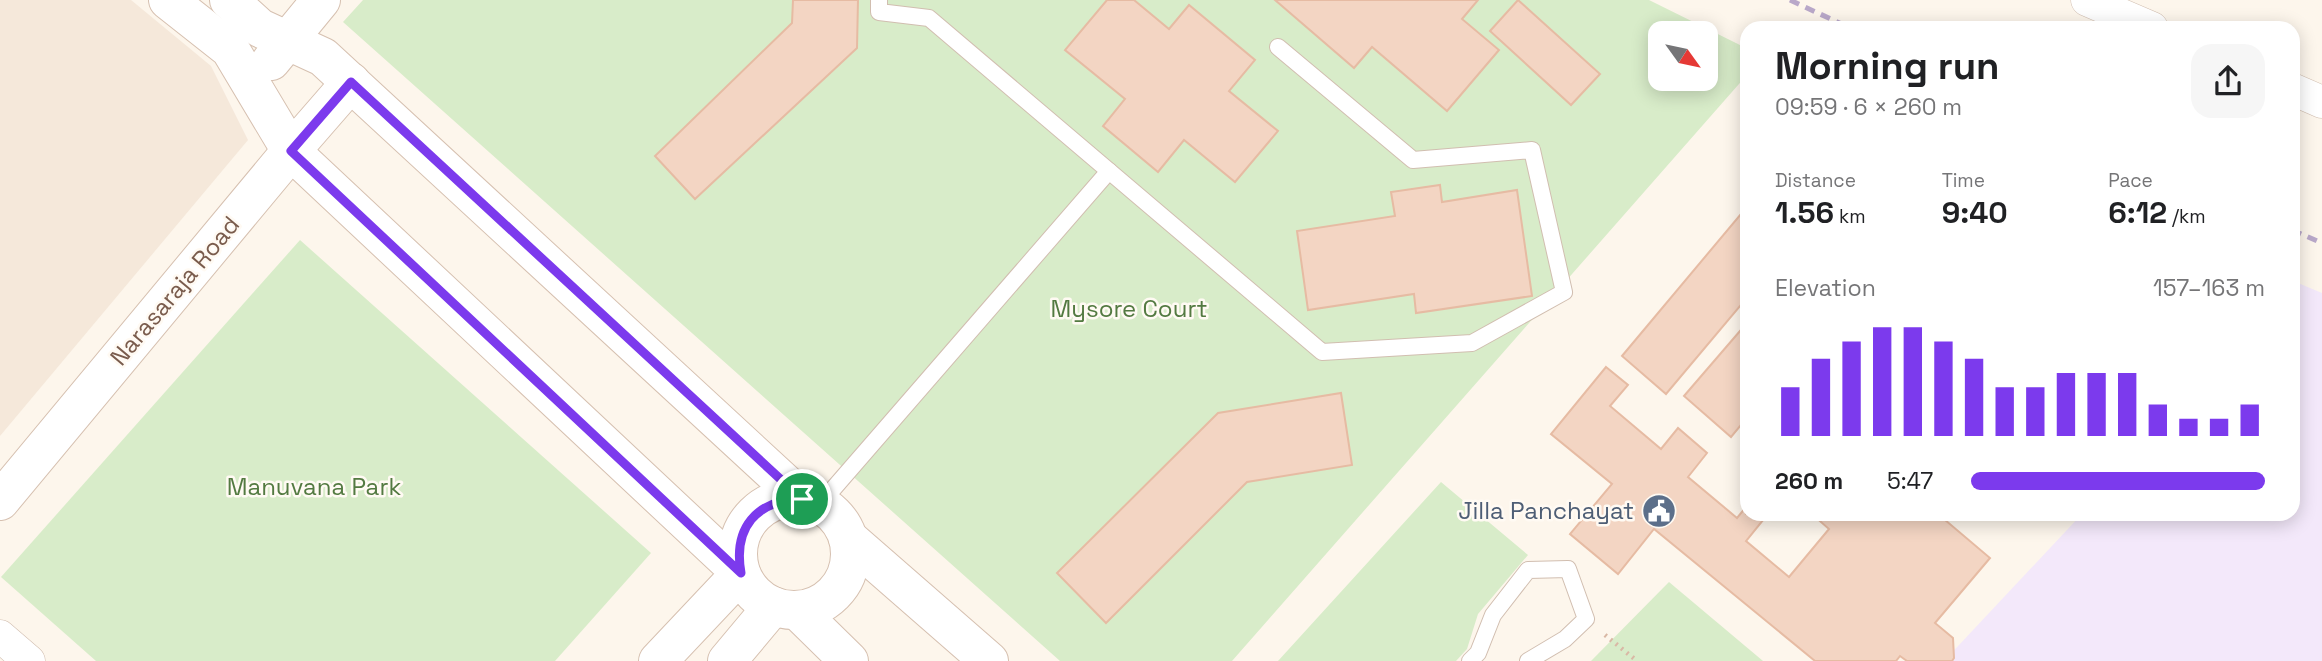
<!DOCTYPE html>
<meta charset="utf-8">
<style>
:root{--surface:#fff;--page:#f6f6f6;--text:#202124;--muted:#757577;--accent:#7c3aed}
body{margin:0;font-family:"Space Grotesk",sans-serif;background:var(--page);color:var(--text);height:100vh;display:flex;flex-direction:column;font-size:26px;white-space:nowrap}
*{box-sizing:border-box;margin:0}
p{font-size:23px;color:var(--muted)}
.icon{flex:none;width:38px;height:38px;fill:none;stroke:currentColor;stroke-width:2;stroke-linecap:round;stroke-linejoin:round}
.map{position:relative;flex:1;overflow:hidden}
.panel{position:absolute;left:1740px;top:21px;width:560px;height:500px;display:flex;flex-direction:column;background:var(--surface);border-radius:21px;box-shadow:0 4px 18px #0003}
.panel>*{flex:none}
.needle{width:46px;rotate:123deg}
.tools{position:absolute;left:1648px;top:21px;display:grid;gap:14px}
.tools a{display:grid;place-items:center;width:70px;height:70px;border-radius:14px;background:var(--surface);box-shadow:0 4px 18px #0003;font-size:35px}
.pin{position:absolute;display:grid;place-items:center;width:60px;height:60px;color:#fff;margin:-30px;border:4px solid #fff;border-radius:50%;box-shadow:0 2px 7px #0007}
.round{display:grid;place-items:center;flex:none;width:74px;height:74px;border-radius:21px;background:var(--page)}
.headline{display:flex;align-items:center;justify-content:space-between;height:119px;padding:0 35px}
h1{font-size:38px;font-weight:600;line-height:52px}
.metrics{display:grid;grid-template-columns:repeat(3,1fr);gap:10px;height:119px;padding:7px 35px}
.metrics div{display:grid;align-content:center}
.metrics b{font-size:30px;font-weight:600}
.metrics small{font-size:19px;font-weight:400}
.metrics p{font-size:19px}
.chart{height:196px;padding:14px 35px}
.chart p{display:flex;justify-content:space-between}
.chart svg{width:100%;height:126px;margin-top:7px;stroke:var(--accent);stroke-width:6}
ul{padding:0 35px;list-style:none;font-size:23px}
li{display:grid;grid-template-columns:112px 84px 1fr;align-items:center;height:52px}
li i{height:18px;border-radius:9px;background:var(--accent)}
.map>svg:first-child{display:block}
.residential{fill:#f5e8da}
.education{fill:#f3e8fa}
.green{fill:#d8ecc9;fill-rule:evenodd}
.building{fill:#f3d5c3;stroke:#e6bba3;stroke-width:2}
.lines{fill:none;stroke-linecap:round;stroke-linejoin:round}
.lane-casing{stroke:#d1beb0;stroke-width:18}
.street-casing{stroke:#d1beb0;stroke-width:33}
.secondary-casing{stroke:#d6c0b0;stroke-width:40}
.path{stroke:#d9b8a5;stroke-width:4.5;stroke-dasharray:2 5;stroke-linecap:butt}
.lane{stroke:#fff;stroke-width:16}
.street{stroke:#fff;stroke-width:32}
.secondary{stroke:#fff;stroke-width:38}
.rail{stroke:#b9a8c9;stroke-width:5;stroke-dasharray:10 7;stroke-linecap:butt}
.route-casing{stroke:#fff;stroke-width:14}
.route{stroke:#7c3aed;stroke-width:9}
.labels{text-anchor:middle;stroke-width:5;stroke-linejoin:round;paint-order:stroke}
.street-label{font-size:24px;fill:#7a5c4d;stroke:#fffaf3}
.park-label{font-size:24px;fill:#537a41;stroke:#fffaf3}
.service-label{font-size:24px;fill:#4e5e75;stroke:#fffaf3;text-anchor:end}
</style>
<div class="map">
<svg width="2322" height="661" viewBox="0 0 2322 661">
<rect width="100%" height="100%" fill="#fdf6ec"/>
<path class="residential" d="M0 0H131L211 66 248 140 0 436Z"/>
<path class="education" d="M2298 283 2322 293V661H1944L2081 515 2292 514 2293 288Z"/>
<g class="green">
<path d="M363 0H1649L1746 48V76L1232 661H1060L343 22ZM1661 33H1706V79H1661Z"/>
<path d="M300 240 651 553 555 661H96L1 577Z"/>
<path d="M1441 482 1528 555 1478 614 1467 649 1456 661H1278Z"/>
<path d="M1669 582 1763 661H1591Z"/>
</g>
<g class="building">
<path d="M793 0H858L857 48 695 199 655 156 792 23Z"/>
<path d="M1107 0H1134L1169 29 1189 5 1255 60 1229 91 1278 131 1235 182 1184 140 1158 172 1103 126 1125 99 1065 50Z"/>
<path d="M1275 0H1478L1462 19 1499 50 1447 111 1372 47 1354 68Z"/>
<path d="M1518 0 1600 74 1571 105 1490 31Z"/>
<path d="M1440 185 1442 202 1517 190 1532 296 1416 313 1414 294 1308 310 1297 231 1395 216 1391 192Z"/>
<path d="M1746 208V299L1666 394 1622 356Z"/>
<path d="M1746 324V419L1731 437 1684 396Z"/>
<path d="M1606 367 1628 385 1610 406 1661 449 1678 428 1707 453 1688 477 1737 518 1746 507V514H1768L1746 541 1789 577 1829 529 1812 514H1938L1990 558 1935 623 1953 638 1954 658 1952 661H1907L1900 656 1896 661H1815L1654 529 1618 574 1570 534 1612 484 1551 434Z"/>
<path d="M1341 393 1352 465 1247 482 1106 623 1057 573 1218 413Z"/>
</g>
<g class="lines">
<g class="lane-casing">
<g id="lane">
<path d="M879 0V12L929 18 1322 352 1472 343 1564 292 1532 150 1413 160 1278 47"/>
<path d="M820 504 1109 171"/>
<path d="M1470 661 1478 653 1493 615 1528 570 1568 569 1586 619 1565 639 1528 661"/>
</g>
</g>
<g class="street-casing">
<g id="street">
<path d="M2087 0 2152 28"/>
<path d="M2292 89 2322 102"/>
<path d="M0 636 29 661"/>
</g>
</g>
<g class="secondary-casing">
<g id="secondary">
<path d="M168 0 230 49 291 151 741 573 658 661"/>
<path d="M229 0 260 28 323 57 802 499"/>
<path d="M271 61 321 0"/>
<circle cx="794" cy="554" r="56"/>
<path d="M0 501 291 151 351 82"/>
<path d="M848 538 989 661"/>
<path d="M797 610 849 661"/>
<path d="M727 661 773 606"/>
</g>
</g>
<path class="path" d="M1605 635 1637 661"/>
<use href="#lane" class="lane"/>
<use href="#street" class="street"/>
<use href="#secondary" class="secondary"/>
<g class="rail">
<path d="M1790 0 1850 28"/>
<path d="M2292 230 2322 243"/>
</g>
</g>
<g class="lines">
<g class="route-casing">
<path id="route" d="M351 82 802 499C756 500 733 528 741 573L291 151Z"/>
</g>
<use href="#route" class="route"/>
</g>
<defs>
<g id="civic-disc" transform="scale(1.75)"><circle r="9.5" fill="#5c6f8a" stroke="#fffaf3"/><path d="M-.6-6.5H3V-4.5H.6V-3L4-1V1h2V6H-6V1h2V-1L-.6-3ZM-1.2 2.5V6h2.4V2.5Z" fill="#fff"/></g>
</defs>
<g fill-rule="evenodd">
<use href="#civic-disc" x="1659" y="511"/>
</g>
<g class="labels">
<g class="street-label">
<text transform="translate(175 291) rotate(-50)" y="8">Narasaraja Road</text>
</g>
<g class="park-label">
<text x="1129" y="317">Mysore Court</text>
<text x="314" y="495">Manuvana Park</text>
</g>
<g class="service-label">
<text x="1634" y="519">Jilla Panchayat</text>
</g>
</g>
</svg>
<div class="tools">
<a><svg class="needle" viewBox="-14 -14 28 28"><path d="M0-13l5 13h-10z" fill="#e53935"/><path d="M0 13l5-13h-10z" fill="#757577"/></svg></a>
</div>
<div class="pin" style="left:802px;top:499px;background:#1e9e55"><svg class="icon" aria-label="arrive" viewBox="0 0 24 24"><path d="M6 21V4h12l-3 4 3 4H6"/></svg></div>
<section class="panel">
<div class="headline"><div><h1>Morning run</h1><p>09:59 · 6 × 260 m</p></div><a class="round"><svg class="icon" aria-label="share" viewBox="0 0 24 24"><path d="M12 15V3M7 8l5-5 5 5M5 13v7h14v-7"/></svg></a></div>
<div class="metrics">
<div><p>Distance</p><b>1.56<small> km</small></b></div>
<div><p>Time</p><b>9:40</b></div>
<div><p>Pace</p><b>6:12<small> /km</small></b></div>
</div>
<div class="chart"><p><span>Elevation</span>157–163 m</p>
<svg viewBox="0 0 160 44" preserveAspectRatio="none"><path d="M5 44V27M15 44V17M25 44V11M35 44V6M45 44V6M55 44V11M65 44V17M75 44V27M85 44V27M95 44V22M105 44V22M115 44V22M125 44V33M135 44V38M145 44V38M155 44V33"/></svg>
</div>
<ul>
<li><b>260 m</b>5:47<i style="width:100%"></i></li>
</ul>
</section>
</div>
